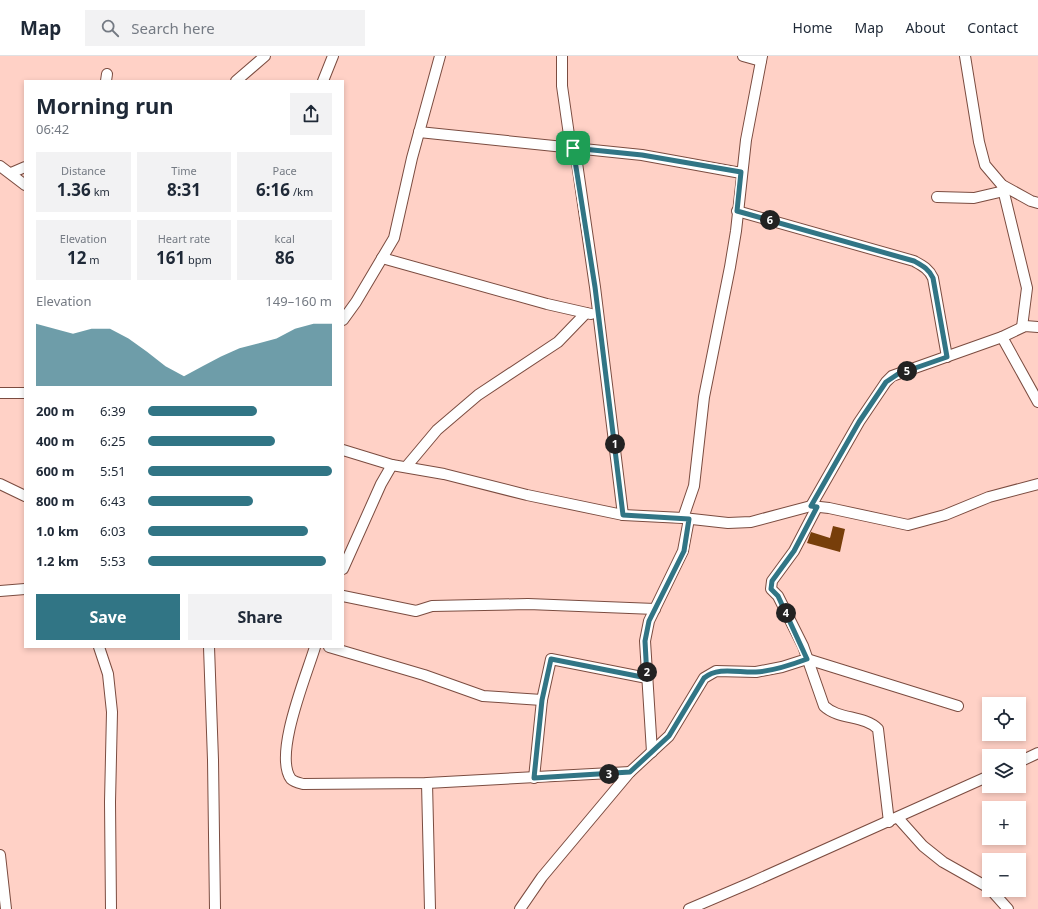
<!DOCTYPE html>
<meta charset="utf-8">
<style>
:root{--surface:#fff;--page:#f2f2f3;--text:#1f2937;--muted:#747a83;--line:#e0e1e3;--accent:#317585}
body{margin:0;font-family:"Noto Sans",sans-serif;background:var(--page);color:var(--text);height:100vh;display:flex;flex-direction:column;font-size:15px;white-space:nowrap}
*{box-sizing:border-box;margin:0}
p{font-size:13px;color:var(--muted)}
.icon{flex:none;width:22px;height:22px;fill:none;stroke:currentColor;stroke-width:2;stroke-linecap:round;stroke-linejoin:round}
.map{position:relative;flex:1;overflow:hidden}
.drawer{position:absolute;left:24px;top:24px;width:320px;height:568px;display:flex;flex-direction:column;background:var(--surface);border-radius:0px;box-shadow:0 2px 6px #0003}
.drawer>*{flex:none}
.controls{position:absolute;left:982px;top:641px;display:grid;gap:8px}
.controls a{display:grid;place-items:center;width:44px;height:44px;border-radius:0px;background:var(--surface);box-shadow:0 2px 6px #0003;font-size:20px}
.pin{position:absolute;display:grid;place-items:center;width:34px;height:34px;color:#fff;margin:-17px;border-radius:8px;box-shadow:0 2px 6px #0006}
.km{position:absolute;width:20px;height:20px;margin:-10px;border-radius:50%;background:#222;color:#fff;font-size:11px;line-height:20px;text-align:center}
.round{display:grid;place-items:center;flex:none;width:42px;height:42px;border-radius:0px;background:var(--page)}
.head{display:flex;align-items:center;justify-content:space-between;height:68px;padding:0 12px}
h1{font-size:22px;font-weight:700;line-height:30px}
.figures{display:grid;grid-template-columns:repeat(3,1fr);gap:6px;height:68px;padding:4px 12px}
.figures div{display:grid;align-content:center;border-radius:0px;background:var(--page);text-align:center}
.figures b{font-size:17px;font-weight:700}
.figures small{font-size:11px;font-weight:400}
.figures p{font-size:11px}
.chart{height:112px;padding:8px 12px}
.chart p{display:flex;justify-content:space-between}
.chart svg{width:100%;height:72px;margin-top:4px;fill:var(--accent);opacity:.7}
.cta{display:flex;gap:8px;margin-top:auto;padding:8px 12px}
.cta a{flex:1;height:46px;border-radius:0px;background:var(--accent);color:#fff;font-size:16px;font-weight:700;line-height:46px;text-align:center}
.cta a+a{background:var(--page);color:var(--text)}
ul{padding:0 12px;list-style:none;font-size:13px}
li{display:grid;grid-template-columns:64px 48px 1fr;align-items:center;height:30px}
li i{height:10px;border-radius:5px;background:var(--accent)}
header{display:flex;align-items:center;gap:24px;box-sizing:border-box;height:56px;padding:0 20px;background:var(--surface);border-bottom:1px solid var(--line)}
header strong{font-size:19px}
nav{display:flex;gap:22px;margin-inline-start:auto;font-size:14px}
.search{width:280px;height:36px;background:var(--page);display:flex;align-items:center;gap:10px;box-sizing:border-box;padding:0 14px;border-radius:0px;color:var(--muted);font-size:15px}
.map>svg:first-child{display:block}
.building{fill:#773e0a}
.lines{fill:none;stroke-linecap:round;stroke-linejoin:round}
.street-casing{stroke:#7b4c40;stroke-width:12}
.street{stroke:#fff;stroke-width:10}
.route-casing{stroke:#fff;stroke-width:8}
.route{stroke:#317585;stroke-width:5}
</style>
<header>
<strong>Map</strong>
<div class="search"><svg class="icon" aria-label="search" viewBox="0 0 24 24"><circle cx="10" cy="10" r="6"/><path d="M15 15l6 6"/></svg>Search here</div>
<nav><a>Home</a><a>Map</a><a>About</a><a>Contact</a></nav>
</header>
<div class="map">
<svg width="1038" height="853" viewBox="0 0 1038 853">
<rect width="100%" height="100%" fill="#ffd1c6"/>
<path class="building" d="M833 470 845 473 840 496 807 487 811 476 830 482Z"/>
<g class="lines">
<g class="street-casing">
<g id="street">
<path d="M562 0V30L569 79 577 107 595 231 623 459"/>
<path d="M743 0 761 5"/>
<path d="M965 0 979 86 985 109 1002 129 1031 145 1038 147"/>
<path d="M106 25 107 18"/>
<path d="M236 25 265 0"/>
<path d="M323 25 333 0"/>
<path d="M419 76 642 99 741 117"/>
<path d="M0 110 25 129"/>
<path d="M11 117 25 111"/>
<path d="M1002 129 1027 232 1022 271"/>
<path d="M937 141 974 142 1004 135"/>
<path d="M737 155 914 205C923 210 929 213 933 222L947 301"/>
<path d="M382 202 547 248 591 258"/>
<path d="M343 264 356 246 394 182 412 102 440 0"/>
<path d="M1002 281 1038 346"/>
<path d="M0 337H25"/>
<path d="M343 394 392 409 444 418 527 439 623 459 683 462 728 467 751 466 811 450 829 452 908 469 945 459 989 441 1038 428"/>
<path d="M406 411 437 374 478 339 558 286 586 257"/>
<path d="M0 428 25 440"/>
<path d="M811 450 859 366 886 326 892 320 1002 281 1025 270 1038 271"/>
<path d="M817 451 794 495 772 525 771 533 778 540 803 590 824 650C839 664 864 659 878 673L889 766"/>
<path d="M683 462 694 430 704 341 730 211 736 175 746 84 762 0"/>
<path d="M343 513 381 428 392 409"/>
<path d="M0 535 25 533"/>
<path d="M343 540 416 555 432 550 528 548 655 553"/>
<path d="M99 591 108 618 112 656 110 746 111 853"/>
<path d="M209 591 213 704 215 853"/>
<path d="M315 591C307 618 273 699 291 723 294 726 299 727 303 728L427 727 630 716"/>
<path d="M329 591 424 619 483 640 542 644"/>
<path d="M652 696 645 585 649 565 683 495 689 463"/>
<path d="M1019 706 1038 697"/>
<path d="M534 722 542 644 551 603 647 622"/>
<path d="M427 727 430 853"/>
<path d="M898 762 923 790 943 806 989 832"/>
<path d="M0 799 6 853"/>
<path d="M991 834 1008 853"/>
<path d="M520 853 542 821 630 716 669 680 704 622 716 615 756 616 782 611 807 603 958 650"/>
<path d="M689 853 750 827 989 720"/>
</g>
</g>
<use href="#street" class="street"/>
</g>
<g class="lines">
<g class="route-casing">
<path id="route" d="M573 92 642 99 741 116 737 155 914 205C923 210 929 213 933 222L947 301 898 318 886 326 859 366 811 450 817 451 794 495 772 525 771 533 778 540 807 603C791 609 774 615 756 616 739 617 718 610 704 622L669 680 630 716 534 722 542 644 551 603 647 622 645 585 649 565 684 495 689 463 623 459 595 231Z"/>
</g>
<use href="#route" class="route"/>
</g>
</svg>
<div class="controls">
<a><svg class="icon" aria-label="locate" viewBox="0 0 24 24"><circle cx="12" cy="12" r="6"/><path d="M12 2v4M12 18v4M2 12h4M18 12h4"/></svg></a>
<a><svg class="icon" aria-label="layers" viewBox="0 0 24 24"><path d="M12 4l9 5-9 5-9-5zM3 14l9 5 9-5"/></svg></a>
<a>+</a>
<a>−</a>
</div>
<div class="pin" style="left:573px;top:92px;background:#1e9e55"><svg class="icon" aria-label="arrive" viewBox="0 0 24 24"><path d="M6 21V4h12l-3 4 3 4H6"/></svg></div>
<b class="km" style="left:615px;top:388px">1</b>
<b class="km" style="left:647px;top:616px">2</b>
<b class="km" style="left:609px;top:718px">3</b>
<b class="km" style="left:786px;top:557px">4</b>
<b class="km" style="left:907px;top:315px">5</b>
<b class="km" style="left:770px;top:164px">6</b>
<section class="drawer">
<div class="head"><div><h1>Morning run</h1><p>06:42</p></div><a class="round"><svg class="icon" aria-label="share" viewBox="0 0 24 24"><path d="M12 15V3M7 8l5-5 5 5M5 13v7h14v-7"/></svg></a></div>
<div class="figures">
<div><p>Distance</p><b>1.36<small> km</small></b></div>
<div><p>Time</p><b>8:31</b></div>
<div><p>Pace</p><b>6:16<small> /km</small></b></div>
</div>
<div class="figures">
<div><p>Elevation</p><b>12<small> m</small></b></div>
<div><p>Heart rate</p><b>161<small> bpm</small></b></div>
<div><p>kcal</p><b>86</b></div>
</div>
<div class="chart"><p><span>Elevation</span>149–160 m</p>
<svg viewBox="0 0 160 44" preserveAspectRatio="none"><path d="M0 44V6L10 9L20 12L30 9L40 9L50 15L60 23L70 32L80 38L90 32L100 26L110 21L120 18L130 15L140 9L150 6L160 6V44z"/></svg>
</div>
<ul>
<li><b>200 m</b>6:39<i style="width:59%"></i></li>
<li><b>400 m</b>6:25<i style="width:69%"></i></li>
<li><b>600 m</b>5:51<i style="width:100%"></i></li>
<li><b>800 m</b>6:43<i style="width:57%"></i></li>
<li><b>1.0 km</b>6:03<i style="width:87%"></i></li>
<li><b>1.2 km</b>5:53<i style="width:97%"></i></li>
</ul>
<div class="cta"><a>Save</a><a>Share</a></div>
</section>
</div>
